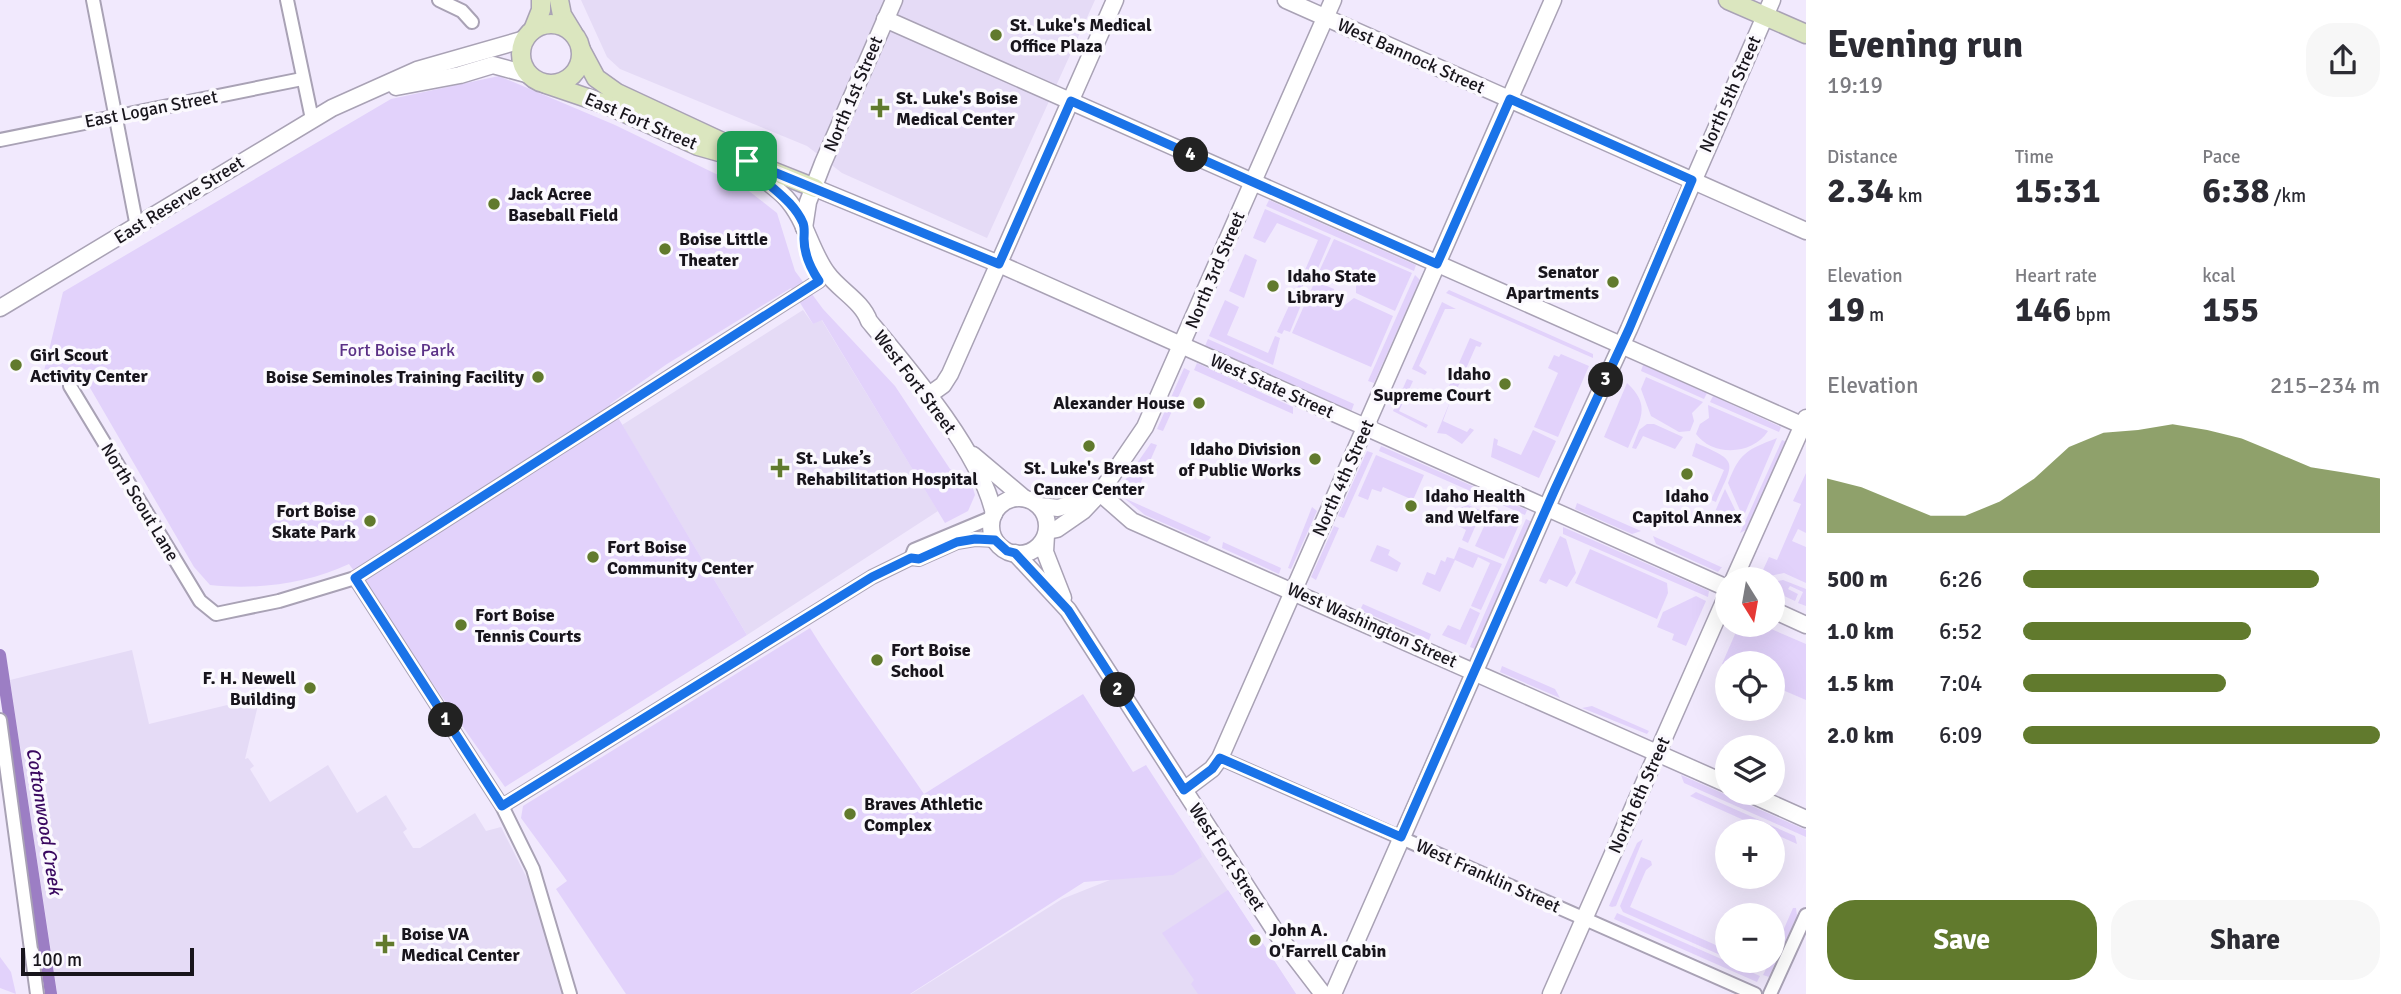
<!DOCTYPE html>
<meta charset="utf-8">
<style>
:root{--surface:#fff;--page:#f7f7f7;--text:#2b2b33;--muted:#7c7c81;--accent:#617a2d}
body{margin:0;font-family:Signika,sans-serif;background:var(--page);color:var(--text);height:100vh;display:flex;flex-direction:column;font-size:26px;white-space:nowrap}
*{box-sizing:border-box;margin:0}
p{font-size:23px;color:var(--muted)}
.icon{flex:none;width:38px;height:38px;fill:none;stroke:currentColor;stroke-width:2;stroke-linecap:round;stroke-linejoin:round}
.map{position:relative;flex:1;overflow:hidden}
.details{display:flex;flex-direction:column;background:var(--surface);width:595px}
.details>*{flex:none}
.needle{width:46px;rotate:169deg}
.controls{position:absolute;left:1715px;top:567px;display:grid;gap:14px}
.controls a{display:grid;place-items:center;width:70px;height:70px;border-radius:50%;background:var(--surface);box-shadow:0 7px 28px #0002;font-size:35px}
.scale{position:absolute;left:21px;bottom:18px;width:173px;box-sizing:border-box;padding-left:7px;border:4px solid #18151c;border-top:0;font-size:19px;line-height:24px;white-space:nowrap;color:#18151c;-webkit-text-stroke:5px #fbf9fe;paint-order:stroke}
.pin{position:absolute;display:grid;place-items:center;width:60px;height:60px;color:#fff;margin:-30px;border-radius:14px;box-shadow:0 4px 10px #0006}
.km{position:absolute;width:35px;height:35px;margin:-18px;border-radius:50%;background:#222;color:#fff;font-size:19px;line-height:35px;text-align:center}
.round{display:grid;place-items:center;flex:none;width:74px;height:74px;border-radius:28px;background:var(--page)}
.headline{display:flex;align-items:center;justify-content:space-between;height:119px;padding:0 21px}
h1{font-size:38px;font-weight:800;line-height:52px}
.figures{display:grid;grid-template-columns:repeat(3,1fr);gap:10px;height:119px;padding:7px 21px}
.figures div{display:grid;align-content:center}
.figures b{font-size:35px;font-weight:800}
.figures small{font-size:19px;font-weight:400}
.figures p{font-size:19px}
.chart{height:196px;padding:14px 21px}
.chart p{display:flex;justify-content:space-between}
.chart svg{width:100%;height:126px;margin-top:7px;fill:var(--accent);opacity:.7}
.action{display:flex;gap:14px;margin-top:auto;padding:14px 21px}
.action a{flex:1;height:80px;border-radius:28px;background:var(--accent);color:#fff;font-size:28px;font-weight:800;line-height:80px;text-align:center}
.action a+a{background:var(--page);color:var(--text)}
ul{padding:0 21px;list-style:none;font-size:23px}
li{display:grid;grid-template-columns:112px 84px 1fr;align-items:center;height:52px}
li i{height:18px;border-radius:9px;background:var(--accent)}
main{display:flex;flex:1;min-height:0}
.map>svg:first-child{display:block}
.built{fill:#e5dbf6}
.green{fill:#e2d2fb}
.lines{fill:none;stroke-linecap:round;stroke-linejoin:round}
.canal{stroke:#9c7ec4;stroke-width:12}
.minor-casing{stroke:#a9a2b5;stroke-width:16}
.tertiary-casing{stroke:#a9a2b5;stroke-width:19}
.secondary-casing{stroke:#a9a2b5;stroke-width:21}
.minor{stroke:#fff;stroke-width:12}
.tertiary{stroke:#fff;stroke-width:16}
.secondary{stroke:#dbe6bf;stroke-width:18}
.route-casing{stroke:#fff;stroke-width:14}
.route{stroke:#1a73e8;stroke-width:9}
.poi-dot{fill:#617a2d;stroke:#fbf9fe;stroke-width:2.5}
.labels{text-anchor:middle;stroke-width:7;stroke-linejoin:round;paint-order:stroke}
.poi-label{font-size:18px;font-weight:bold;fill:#18151c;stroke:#fbf9fe;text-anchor:start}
.street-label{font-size:18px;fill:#18151c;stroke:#fbf9fe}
.park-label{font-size:18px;fill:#5b3186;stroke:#fbf9fe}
.water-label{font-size:19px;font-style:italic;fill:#3a0860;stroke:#fbf9fe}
</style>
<main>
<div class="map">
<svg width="1806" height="994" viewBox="0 0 1806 994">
<rect width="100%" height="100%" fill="#f1e9fd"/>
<g class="built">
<path d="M581 0H1095L987 238 842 173 807 146 620 69 607 57Z"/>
<path d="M803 310 813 324 821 319 938 511 747 635 622 425Z"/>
<path d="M132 650 149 724 256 698 259 701 245 759 248 758 254 766 250 769 270 802 328 765 357 813 386 795 407 829 403 832 413 848H420L475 813 486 831 501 827 536 896 563 994H51L57 991 10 680Z"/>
<path d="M1198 845 1296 994H911L1062 899Z"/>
</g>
<g class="green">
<path d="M499 76 615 125 745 188 777 213 795 271 823 309 895 386 950 469 972 485 975 495 968 511 945 523 822 320 813 324 791 288 667 364 610 404 747 635 505 787 349 564C307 584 256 590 210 585L194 567 82 374 44 371 63 292 391 99Z"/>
<path d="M1269 200 1416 265 1414 271 1266 206Z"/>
<path d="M1265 209 1331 238 1315 275 1305 270 1318 240 1277 223 1265 243 1253 238Z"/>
<path d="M1334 239 1412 273 1395 311 1356 293V282L1346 278 1336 285 1317 276Z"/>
<path d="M1245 254 1257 260 1244 298 1229 291Z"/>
<path d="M1303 275V300L1290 332 1284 330 1282 334 1277 332Z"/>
<path d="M1415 275 1420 280 1374 383 1368 381Z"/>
<path d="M1315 281 1334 289 1335 300 1345 305 1354 298 1393 316 1371 367 1292 333Z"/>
<path d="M1449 290 1593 354V358L1446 293Z"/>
<path d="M1225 300 1239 307 1227 335 1268 353 1275 336 1280 338 1273 365 1209 336Z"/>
<path d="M1442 302 1456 309H1445L1419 366 1427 372 1425 375 1412 369Z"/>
<path d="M1470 338 1482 343 1480 347 1476 346 1454 396 1446 393Z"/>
<path d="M1208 339 1354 404 1351 412 1205 346Z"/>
<path d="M1561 354 1589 366 1558 437 1534 427 1558 373 1548 368 1554 355 1559 357Z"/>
<path d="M1197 363 1293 407V414L1194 370Z"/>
<path d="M1643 365 1707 393 1704 399 1641 371Z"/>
<path d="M1184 368 1190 371 1163 431 1157 429Z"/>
<path d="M1646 377 1703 402 1692 413 1694 421 1690 431 1679 432 1651 416 1641 389Z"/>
<path d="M1407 379 1413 381 1399 411 1428 425 1426 428 1393 411Z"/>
<path d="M1627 383C1652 406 1640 420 1628 448L1604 437Z"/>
<path d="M1713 396 1781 427 1779 432 1710 402Z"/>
<path d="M1451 399 1443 421 1467 432 1470 428 1474 430 1462 444 1446 434 1437 433Z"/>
<path d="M1708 405 1768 431C1753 455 1713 457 1696 434L1700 424 1709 418Z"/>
<path d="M1647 424H1654L1683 437 1675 449 1643 436 1636 449 1632 448 1639 430Z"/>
<path d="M1533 430 1556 441 1539 478 1491 457 1494 438 1498 440 1497 445 1521 455Z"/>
<path d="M1777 438 1745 513 1742 515 1728 483C1740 452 1747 450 1777 438Z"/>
<path d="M1782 440 1787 442 1748 529 1740 533Z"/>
<path d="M1151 443 1157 445 1140 484 1121 492 1122 485Z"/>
<path d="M1696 443C1740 462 1734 461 1716 502L1711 500 1724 470 1692 456Z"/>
<path d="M1381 446 1527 510 1525 515 1379 451Z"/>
<path d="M1367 451 1373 453 1344 518 1338 516Z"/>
<path d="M1376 455 1424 475 1413 500 1383 487 1381 492 1372 489 1368 500 1358 496Z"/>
<path d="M1806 473V533L1798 529 1792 541 1806 547V583L1784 573 1765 577 1763 570 1769 557 1777 560 1801 504 1793 501Z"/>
<path d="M1725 489 1741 522 1739 527 1713 516Z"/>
<path d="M1124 498 1211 537 1207 542 1145 515Z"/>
<path d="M1577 503 1641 531 1632 534 1575 509Z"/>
<path d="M1468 505 1482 511 1468 543 1462 540 1466 530 1459 526 1461 521 1451 517 1454 510Z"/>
<path d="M1312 507 1317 511 1291 569 1288 568Z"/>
<path d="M1493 507 1521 520 1504 559 1475 546Z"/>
<path d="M1526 519 1532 522 1475 649 1470 647Z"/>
<path d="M1334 526 1339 528 1316 580 1311 577Z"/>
<path d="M1563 527 1709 591 1708 597 1563 534Z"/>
<path d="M1560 536 1566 539 1576 573 1567 587 1549 579 1546 584 1539 581Z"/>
<path d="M1653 536 1721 567H1722L1718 572 1656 544Z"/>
<path d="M1223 542 1281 568 1279 574 1222 548Z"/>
<path d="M1377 545 1390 550 1388 555 1401 563 1397 572 1370 561Z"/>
<path d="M1459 547 1502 564 1481 610 1471 606 1490 563 1478 557 1473 568 1455 560 1440 592 1422 584 1427 572 1435 575 1441 560 1445 562 1447 557 1454 559Z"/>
<path d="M1590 549 1667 583 1668 593 1657 619 1575 583Z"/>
<path d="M1783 580 1806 589V606L1798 603 1803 592 1790 586 1788 589 1798 594 1795 601 1773 591V582Z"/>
<path d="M1696 596 1706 601 1686 646 1672 640 1674 634 1657 627 1663 612Z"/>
<path d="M1363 604 1431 634 1429 640 1360 610Z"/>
<path d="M1470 608 1480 613 1466 645 1442 635 1448 625 1460 630Z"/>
<path d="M1739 625H1762L1806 644V700L1773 686V663L1722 664Z"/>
<path d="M810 628C846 686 886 738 924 794L1083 694 1133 772 1146 765 1198 845 1202 857 1173 875 1084 882 910 994H626L556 889 567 881 521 818 523 806Z"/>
<path d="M1502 666 1555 689 1560 698 1500 672Z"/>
<path d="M1592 706 1649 731 1647 734 1582 708Z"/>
<path d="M1681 775 1806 830V837L1684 783Z"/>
<path d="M1696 792 1795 836 1797 844 1690 796Z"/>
<path d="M1643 839 1616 906 1612 907 1609 906 1637 843Z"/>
<path d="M1641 857 1651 861 1652 865 1646 870 1630 907 1727 950V958L1623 912 1620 906Z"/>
<path d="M1228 890 1296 994H1198L1191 984 1194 980 1162 933Z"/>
<path d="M1793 908H1796L1797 916 1769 977 1763 975 1770 961H1773V954Z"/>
<path d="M1617 913 1760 976 1757 982 1614 919Z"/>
<path d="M0 957 11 972 16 994 0 988Z"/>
</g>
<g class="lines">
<path class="canal" d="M0 655 51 994"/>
<g class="minor-casing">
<g id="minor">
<path d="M93 0 137 227"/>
<path d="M287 0 312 119"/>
<path d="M439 0 462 11 472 22"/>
<path d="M0 140 302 79"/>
<path d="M70 386 200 601 216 614 279 601 355 578 819 281"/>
<path d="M911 558 914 550 993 517"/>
<path d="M355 578 502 806 533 869 570 994"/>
<path d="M0 720 37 994"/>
<path d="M1220 758 1755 994"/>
<path d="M502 806 872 577 911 558 919 559 957 542 975 539 995 540"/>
<path d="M1770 994 1806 915"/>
</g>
</g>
<g class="tertiary-casing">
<g id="tertiary">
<path d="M1286 0 1806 231"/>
<path d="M885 19 1806 427"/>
<path d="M396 87 460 75 493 65 530 75"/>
<path d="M747 161C758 178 773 184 786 198 806 220 810 250 827 273 839 290 862 301 869 321 910 370 981 453 994 514"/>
<path d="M815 188 999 264 1727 588"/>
<path d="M804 228 808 202 823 163 894 0"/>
<path d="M0 308 332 108 417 70 525 39"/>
<path d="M929 395 943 385 950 374 1115 0"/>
<path d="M973 455 1024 498"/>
<path d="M1100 493 1132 521 1727 784"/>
<circle cx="1019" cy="526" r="28"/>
<path d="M1040 506 1058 508 1089 498"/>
<path d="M1047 531 1057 529 1083 511 1100 493 1145 427 1333 0"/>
<path d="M1046 535 1045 552 1063 598"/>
<path d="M1015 553 1068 610 1277 934 1323 994"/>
<path d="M1734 579 1806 418"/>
<path d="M1773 610 1806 625"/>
<path d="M1184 790 1212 769 1220 758 1553 0"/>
<path d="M1748 793 1806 819"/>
<path d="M1333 994 1555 489 1629 329 1772 0"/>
<path d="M1551 994 1727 595"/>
</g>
</g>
<g class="secondary-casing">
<g id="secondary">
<path d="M559 0 562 15 573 33"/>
<path d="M1728 0 1806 34"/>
<circle cx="551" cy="54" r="30"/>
<path d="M533 30 541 10V0"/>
<path d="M581 50 596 78 617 93 720 141 732 152"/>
<path d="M546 84 605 104 698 146 737 157 815 188"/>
</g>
</g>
<use href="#minor" class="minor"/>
<use href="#tertiary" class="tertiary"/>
<use href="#secondary" class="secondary"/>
</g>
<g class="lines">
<g class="route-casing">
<path id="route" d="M1510 99 1692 180 1629 329 1555 489 1401 837 1220 758 1212 769 1184 790 1068 610 1015 553 1007 551 995 540 975 539 957 542 919 559 911 558 872 577 502 806 355 578 819 281C811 269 804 254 804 239 804 234 805 228 803 223 791 196 763 185 747 161L999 264 1071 101 1437 264Z"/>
</g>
<use href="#route" class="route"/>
</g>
<g class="poi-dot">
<circle cx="996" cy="35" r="7"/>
<path d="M876.5 97.5h7v7h7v7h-7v7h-7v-7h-7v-7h7z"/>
<circle cx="494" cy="204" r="7"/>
<circle cx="665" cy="249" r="7"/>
<circle cx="1613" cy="282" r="7"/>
<circle cx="1273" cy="286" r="7"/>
<circle cx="16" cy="365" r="7"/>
<circle cx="538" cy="377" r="7"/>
<circle cx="1505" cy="384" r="7"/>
<circle cx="1199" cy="403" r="7"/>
<circle cx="1089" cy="446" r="7"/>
<circle cx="1315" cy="459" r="7"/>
<path d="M776.5 457.5h7v7h7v7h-7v7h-7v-7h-7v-7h7z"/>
<circle cx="1687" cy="474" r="7"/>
<circle cx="1411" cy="506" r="7"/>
<circle cx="370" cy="521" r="7"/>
<circle cx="593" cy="557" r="7"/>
<circle cx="461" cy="625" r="7"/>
<circle cx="877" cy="660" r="7"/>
<circle cx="310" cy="688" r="7"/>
<circle cx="850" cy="814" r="7"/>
<circle cx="1255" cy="940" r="7"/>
<path d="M381.5 933.5h7v7h7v7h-7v7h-7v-7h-7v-7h7z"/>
</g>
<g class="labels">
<g class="poi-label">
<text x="1010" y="31">St. Luke's Medical<tspan x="1010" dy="21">Office Plaza</tspan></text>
<text x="896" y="104">St. Luke's Boise<tspan x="896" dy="21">Medical Center</tspan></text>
<text x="508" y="200">Jack Acree<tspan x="508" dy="21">Baseball Field</tspan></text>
<text x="679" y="245">Boise Little<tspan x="679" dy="21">Theater</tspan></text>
<text x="1599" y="278" text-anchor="end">Senator<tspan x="1599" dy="21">Apartments</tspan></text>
<text x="1287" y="282">Idaho State<tspan x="1287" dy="21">Library</tspan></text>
<text x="30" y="361">Girl Scout<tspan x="30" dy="21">Activity Center</tspan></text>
<text x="1491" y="380" text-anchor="end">Idaho<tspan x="1491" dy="21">Supreme Court</tspan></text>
<text x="524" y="383" text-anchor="end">Boise Seminoles Training Facility</text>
<text x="1185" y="409" text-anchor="end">Alexander House</text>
<text x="1301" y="455" text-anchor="end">Idaho Division<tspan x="1301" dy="21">of Public Works</tspan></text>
<text x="796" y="464">St. Luke’s<tspan x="796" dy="21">Rehabilitation Hospital</tspan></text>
<text x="1089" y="474" text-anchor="middle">St. Luke's Breast<tspan x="1089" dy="21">Cancer Center</tspan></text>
<text x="1425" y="502">Idaho Health<tspan x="1425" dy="21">and Welfare</tspan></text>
<text x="1687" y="502" text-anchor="middle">Idaho<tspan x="1687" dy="21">Capitol Annex</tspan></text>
<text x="356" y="517" text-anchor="end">Fort Boise<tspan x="356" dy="21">Skate Park</tspan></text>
<text x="607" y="553">Fort Boise<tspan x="607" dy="21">Community Center</tspan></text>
<text x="475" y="621">Fort Boise<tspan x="475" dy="21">Tennis Courts</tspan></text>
<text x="891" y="656">Fort Boise<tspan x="891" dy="21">School</tspan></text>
<text x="296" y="684" text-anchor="end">F. H. Newell<tspan x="296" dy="21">Building</tspan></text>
<text x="864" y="810">Braves Athletic<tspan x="864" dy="21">Complex</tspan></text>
<text x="1269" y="936">John A.<tspan x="1269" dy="21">O'Farrell Cabin</tspan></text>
<text x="401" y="940">Boise VA<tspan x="401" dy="21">Medical Center</tspan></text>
</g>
<g class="street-label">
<text transform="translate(1411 56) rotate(24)" y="6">West Bannock Street</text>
<text transform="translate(853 94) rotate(-67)" y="6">North 1st Street</text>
<text transform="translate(1730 94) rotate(-66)" y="6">North 5th Street</text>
<text transform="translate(151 109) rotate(-11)" y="6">East Logan Street</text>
<text transform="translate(641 121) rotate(23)" y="6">East Fort Street</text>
<text transform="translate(179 200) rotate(-32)" y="6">East Reserve Street</text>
<text transform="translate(1215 270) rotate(-67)" y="6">North 3rd Street</text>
<text transform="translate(915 382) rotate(53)" y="6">West Fort Street</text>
<text transform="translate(1272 386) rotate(24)" y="6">West State Street</text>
<text transform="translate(1343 478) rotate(-66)" y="6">North 4th Street</text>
<text transform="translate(140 502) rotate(59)" y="6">North Scout Lane</text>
<text transform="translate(1372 625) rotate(24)" y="6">West Washington Street</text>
<text transform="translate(1639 795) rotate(-66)" y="6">North 6th Street</text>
<text transform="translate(1227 857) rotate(57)" y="6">West Fort Street</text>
<text transform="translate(1488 876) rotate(24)" y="6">West Franklin Street</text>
</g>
<g class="park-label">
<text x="397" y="356">Fort Boise Park</text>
</g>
<g class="water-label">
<text transform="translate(45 821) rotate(81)" y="7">Cottonwood Creek</text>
</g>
</g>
</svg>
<div class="controls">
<a><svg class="needle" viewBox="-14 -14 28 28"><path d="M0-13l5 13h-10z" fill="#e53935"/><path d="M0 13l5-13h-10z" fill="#7c7c81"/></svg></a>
<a><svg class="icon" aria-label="locate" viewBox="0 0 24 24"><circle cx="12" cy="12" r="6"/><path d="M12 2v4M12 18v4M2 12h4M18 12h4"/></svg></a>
<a><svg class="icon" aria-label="layers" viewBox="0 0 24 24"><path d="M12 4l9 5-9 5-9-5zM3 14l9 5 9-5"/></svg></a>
<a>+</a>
<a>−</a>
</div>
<div class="scale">100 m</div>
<div class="pin" style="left:747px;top:161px;background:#1e9e55"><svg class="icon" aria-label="arrive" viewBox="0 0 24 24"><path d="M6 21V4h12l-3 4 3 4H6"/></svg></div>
<b class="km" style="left:446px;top:720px">1</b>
<b class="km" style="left:1118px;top:690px">2</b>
<b class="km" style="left:1606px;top:380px">3</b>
<b class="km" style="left:1191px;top:155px">4</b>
</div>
<section class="details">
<div class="headline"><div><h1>Evening run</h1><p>19:19</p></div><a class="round"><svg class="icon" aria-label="share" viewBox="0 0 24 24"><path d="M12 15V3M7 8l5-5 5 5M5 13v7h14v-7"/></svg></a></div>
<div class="figures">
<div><p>Distance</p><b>2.34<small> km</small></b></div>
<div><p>Time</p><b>15:31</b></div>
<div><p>Pace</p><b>6:38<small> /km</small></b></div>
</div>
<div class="figures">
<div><p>Elevation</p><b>19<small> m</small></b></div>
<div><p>Heart rate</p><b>146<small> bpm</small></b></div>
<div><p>kcal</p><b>155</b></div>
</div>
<div class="chart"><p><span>Elevation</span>215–234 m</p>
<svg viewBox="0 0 160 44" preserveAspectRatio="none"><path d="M0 44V25L10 28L20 33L30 38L40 38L50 33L60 25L70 14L80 9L90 8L100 6L110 8L120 11L130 16L140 21L150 23L160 25V44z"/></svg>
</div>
<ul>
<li><b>500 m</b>6:26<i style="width:83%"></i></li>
<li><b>1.0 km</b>6:52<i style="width:64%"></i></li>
<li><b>1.5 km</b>7:04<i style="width:57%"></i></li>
<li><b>2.0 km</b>6:09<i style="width:100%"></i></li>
</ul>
<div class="action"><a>Save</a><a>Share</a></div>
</section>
</main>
